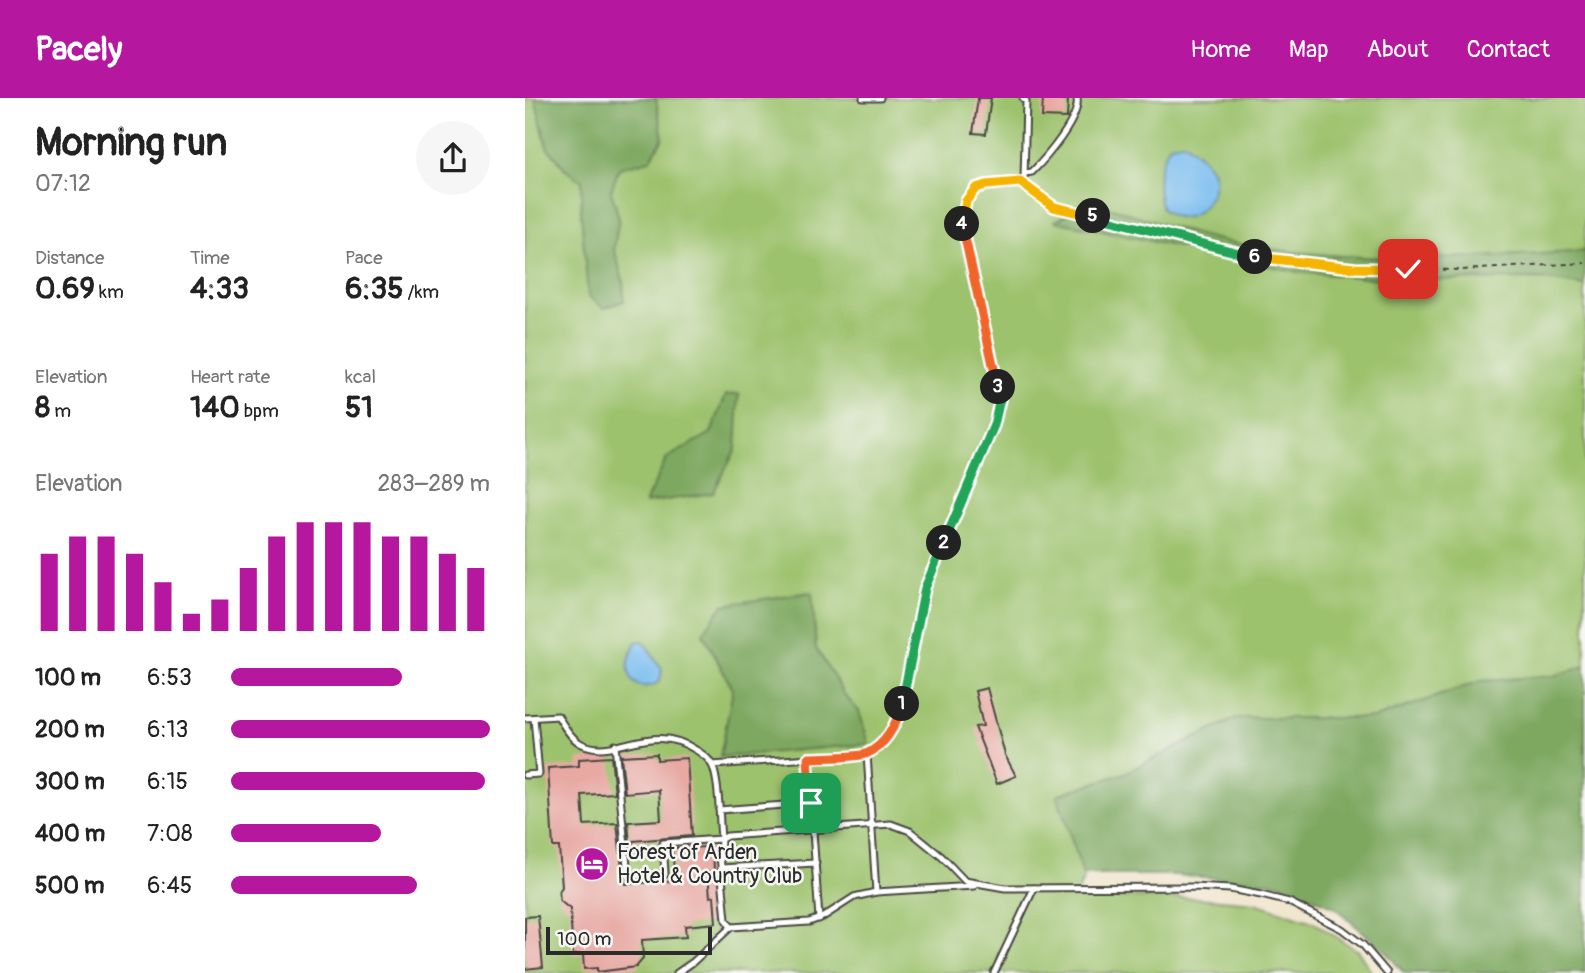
<!DOCTYPE html>
<meta charset="utf-8">
<style>
:root{--surface:#fff;--page:#f6f6f6;--text:#222;--muted:#767676;--accent:#b5179e}
body{margin:0;font-family:Pangolin,sans-serif;background:var(--page);color:var(--text);height:100vh;display:flex;flex-direction:column;font-size:26px;white-space:nowrap}
*{box-sizing:border-box;margin:0}
p{font-size:23px;color:var(--muted)}
.icon{flex:none;width:38px;height:38px;fill:none;stroke:currentColor;stroke-width:2;stroke-linecap:round;stroke-linejoin:round}
.map{position:relative;flex:1;overflow:hidden}
.side{display:flex;flex-direction:column;background:var(--surface);width:525px}
.side>*{flex:none}
.scale{position:absolute;left:21px;bottom:18px;width:166px;box-sizing:border-box;padding-left:7px;border:4px solid #2b2b2b;border-top:0;font-size:19px;line-height:24px;white-space:nowrap;color:#2b2b2b;-webkit-text-stroke:5px #f6f6f2;paint-order:stroke}
.pin{position:absolute;display:grid;place-items:center;width:60px;height:60px;color:#fff;margin:-30px;border-radius:14px;box-shadow:0 4px 10px #0006}
.km{position:absolute;width:35px;height:35px;margin:-18px;border-radius:50%;background:#222;color:#fff;font-size:19px;line-height:35px;text-align:center}
.round{display:grid;place-items:center;flex:none;width:74px;height:74px;border-radius:37px;background:var(--page)}
.headline{display:flex;align-items:center;justify-content:space-between;height:119px;padding:0 35px}
h1{font-size:38px;font-weight:800;line-height:52px}
.figures{display:grid;grid-template-columns:repeat(3,1fr);gap:10px;height:119px;padding:7px 35px}
.figures div{display:grid;align-content:center}
.figures b{font-size:30px;font-weight:800}
.figures small{font-size:19px;font-weight:400}
.figures p{font-size:19px}
.chart{height:196px;padding:14px 35px}
.chart p{display:flex;justify-content:space-between}
.chart svg{width:100%;height:126px;margin-top:7px;stroke:var(--accent);stroke-width:6}
ul{padding:0 35px;list-style:none;font-size:23px}
li{display:grid;grid-template-columns:112px 84px 1fr;align-items:center;height:52px}
li i{height:18px;border-radius:9px;background:var(--accent)}
header{display:flex;align-items:center;gap:42px;box-sizing:border-box;height:98px;padding:0 35px;background:var(--accent);color:#fff}
header strong{font-size:33px}
nav{display:flex;gap:38px;margin-inline-start:auto;font-size:24px}
main{display:flex;flex:1;min-height:0}
.map>svg:first-child{display:block}
.green{fill:#9dc26d;stroke:#64764c;stroke-width:2}
.forest{fill:#7ea860;stroke:#546a46;stroke-width:2}
.water{fill:#7abdf0;stroke:#52748e;stroke-width:2}
.building{fill:#e8a9a3}
.lines{fill:none;stroke-linecap:round;stroke-linejoin:round}
.service-casing{stroke:#494743;stroke-width:9}
.path{stroke:#494743;stroke-width:2;stroke-dasharray:5 5;stroke-linecap:butt}
.service{stroke:#fff;stroke-width:5}
.split-1-casing{stroke:#fff;stroke-width:14}
.split-2-casing{stroke:#fff;stroke-width:14}
.split-3-casing{stroke:#fff;stroke-width:14}
.split-4-casing{stroke:#fff;stroke-width:14}
.split-5-casing{stroke:#fff;stroke-width:14}
.split-6-casing{stroke:#fff;stroke-width:14}
.split-7-casing{stroke:#fff;stroke-width:14}
.split-1{stroke:#f0652b;stroke-width:9}
.split-2{stroke:#22a559;stroke-width:9}
.split-3{stroke:#22a559;stroke-width:9}
.split-4{stroke:#f0652b;stroke-width:9}
.split-5{stroke:#f5b400;stroke-width:9}
.split-6{stroke:#22a559;stroke-width:9}
.split-7{stroke:#f5b400;stroke-width:9}
.labels{text-anchor:middle;stroke-width:5;stroke-linejoin:round;paint-order:stroke}
.poi-label{font-size:21px;fill:#2b2b2b;stroke:#f6f6f2;text-anchor:start}
</style>
<header>
<strong>Pacely</strong>
<nav><a>Home</a><a>Map</a><a>About</a><a>Contact</a></nav>
</header>
<main>
<section class="side">
<div class="headline"><div><h1>Morning run</h1><p>07:12</p></div><a class="round"><svg class="icon" aria-label="share" viewBox="0 0 24 24"><path d="M12 15V3M7 8l5-5 5 5M5 13v7h14v-7"/></svg></a></div>
<div class="figures">
<div><p>Distance</p><b>0.69<small> km</small></b></div>
<div><p>Time</p><b>4:33</b></div>
<div><p>Pace</p><b>6:35<small> /km</small></b></div>
</div>
<div class="figures">
<div><p>Elevation</p><b>8<small> m</small></b></div>
<div><p>Heart rate</p><b>140<small> bpm</small></b></div>
<div><p>kcal</p><b>51</b></div>
</div>
<div class="chart"><p><span>Elevation</span>283–289 m</p>
<svg viewBox="0 0 160 44" preserveAspectRatio="none"><path d="M5 44V17M15 44V11M25 44V11M35 44V17M45 44V27M55 44V38M65 44V33M75 44V22M85 44V11M95 44V6M105 44V6M115 44V6M125 44V11M135 44V11M145 44V17M155 44V22"/></svg>
</div>
<ul>
<li><b>100 m</b>6:53<i style="width:66%"></i></li>
<li><b>200 m</b>6:13<i style="width:100%"></i></li>
<li><b>300 m</b>6:15<i style="width:98%"></i></li>
<li><b>400 m</b>7:08<i style="width:58%"></i></li>
<li><b>500 m</b>6:45<i style="width:72%"></i></li>
</ul>
</section>
<div class="map">
<svg width="1060" height="875" viewBox="0 0 1060 875">
<rect width="100%" height="100%" fill="#f6f6f2"/>
<filter id="ink" filterUnits="userSpaceOnUse"><feTurbulence type="fractalNoise" baseFrequency=".0143" numOctaves="2"/><feDisplacementMap in="SourceGraphic" scale="14" xChannelSelector="R" yChannelSelector="G"/><feConvolveMatrix kernelMatrix="1 2 1 2 8 2 1 2 1" color-interpolation-filters="sRGB"/></filter>
<filter id="wash" filterUnits="userSpaceOnUse"><feTurbulence type="fractalNoise" baseFrequency=".00686" numOctaves="4" result="noise"/><feDisplacementMap in="SourceGraphic" scale="28" xChannelSelector="R" yChannelSelector="G"/><feGaussianBlur stdDeviation="1.57" result="paint"/><feColorMatrix in="noise" values="0 0 0 0 0 0 0 0 0 0 0 0 0 0 0 0 0 1.4 0 .05"/><feComposite in="paint" operator="in"/></filter>
<g filter="url(#wash)">
<rect width="100%" height="100%" fill="#f1e5cc"/>
<path class="green" d="M0 0H1060V568L1029 578 956 583 850 620H711L600 675 551 799 673 800 730 805 788 824 833 853 847 875H0Z"/>
<g class="forest">
<path d="M10 0H131L138 40 125 62 94 70 86 93 94 120 89 150 98 183 99 203 79 210 63 198 56 115 57 83 42 73 22 49Z"/>
<path d="M577 107C619 119 662 136 704 144 821 167 942 161 1060 153V188L1016 181 870 182 773 174 530 123 558 108Z"/>
<path d="M214 296 211 351 188 395 120 405 142 360 186 335 201 297Z"/>
<path d="M287 494 291 550 321 599 334 613 344 646 195 659 208 592 178 535 198 507Z"/>
<path d="M1060 568V875H879L861 854 808 808 753 785 651 777H558L532 697 600 675 712 620H850L956 583 1029 578Z"/>
</g>
<g class="water">
<path d="M660 44C668 52 682 62 687 73 695 88 679 115 663 119 652 121 645 117 637 111 630 88 632 67 645 47Z"/>
<path d="M118 543 137 571 135 583C123 592 106 590 104 573 102 563 107 553 111 544Z"/>
</g>
<g id="blocks">
<g class="building">
<path d="M453 0H466L461 36 448 35Z"/>
<path d="M518 0 543 2 542 20 517 19Z"/>
<path d="M462 590 480 657 491 678 472 686 450 629 458 628 450 593Z"/>
<path d="M132 656V662L162 660 167 738 108 743 109 758H106L103 724 136 722 134 692 100 695 96 658Z"/>
<path d="M86 659 90 695 57 697 59 727 92 725 98 779 101 786 150 783 147 750 188 749 189 774H183L185 799 189 798 191 825 160 828 161 839 117 842 118 861 111 869 72 874V870L59 871 58 856 48 857 45 811 35 803 34 793 37 789 34 749H28L23 670 54 668V661Z"/>
<path d="M13 818 18 869 0 871V819Z"/>
</g>
</g>
</g>
<g filter="url(#ink)">
<use href="#blocks" fill-opacity="0" stroke="#494743" stroke-width="2"/>
<g class="lines">
<g class="service-casing">
<g id="service">
<path d="M338 0H355"/>
<path d="M500 75 507 74C521 60 556 20 552 0"/>
<path d="M0 620 33 618C38 627 46 641 57 646 92 662 125 622 171 652 181 658 188 664 190 676 195 697 194 720 196 741L138 745 140 776 103 778 90 647"/>
<path d="M283 660 294 821"/>
<path d="M187 667 342 656"/>
<path d="M0 677 14 676 9 620"/>
<path d="M194 712 286 705"/>
<path d="M196 770 291 765"/>
<path d="M351 794 342 656 361 640 372 621 400 490 474 313 473 290 437 135 438 111 451 90C466 85 488 91 499 80L501 3 498 0"/>
<path d="M206 829 201 822 195 757 196 741 202 738 366 726 385 733 417 759 440 783 480 790 668 789 705 791 736 797 764 804 817 831 838 847 862 875"/>
<path d="M152 875 168 864 206 829 284 824 298 819 329 799 351 794 449 788"/>
<path d="M469 875 509 790"/>
</g>
</g>
<path class="path" d="M501 89 529 109 730 159 829 170 936 172 1060 165"/>
<use href="#service" class="service"/>
</g>
</g>
<g class="lines" filter="url(#ink)">
<g class="split-1-casing">
<path id="split-1" d="M286 705 283 660C296 659 334 660 343 655 362 646 372 624 377 606"/>
</g>
<g class="split-2-casing">
<path id="split-2" d="M377 606 400 490 419 445"/>
</g>
<g class="split-3-casing">
<path id="split-3" d="M419 445 469 327 475 301 473 289"/>
</g>
<g class="split-4-casing">
<path id="split-4" d="M437 126 473 289"/>
</g>
<g class="split-5-casing">
<path id="split-5" d="M437 126 441 103 451 90 461 87 495 84 529 109 568 118"/>
</g>
<g class="split-6-casing">
<path id="split-6" d="M568 118 730 159"/>
</g>
<g class="split-7-casing">
<path id="split-7" d="M730 159 829 170 883 171"/>
</g>
<use href="#split-1" class="split-1"/>
<use href="#split-2" class="split-2"/>
<use href="#split-3" class="split-3"/>
<use href="#split-4" class="split-4"/>
<use href="#split-5" class="split-5"/>
<use href="#split-6" class="split-6"/>
<use href="#split-7" class="split-7"/>
</g>
<defs>
<g id="hotel-disc" transform="scale(1.75)"><circle r="9.5" fill="#b5179e" stroke="#f6f6f2"/><path d="M-6-4.5h1.5V1H6V5H4.5V3h-9V5H-6ZM-4 0a1.8 1.8 0 1 1 3.6 0ZM.5 0V-2.5h3Q6-2.5 6 0Z" fill="#fff"/></g>
</defs>
<g fill-rule="evenodd">
<use href="#hotel-disc" x="67" y="766"/>
</g>
<g class="labels">
<g class="poi-label">
<text x="92" y="761">Forest of Arden<tspan x="92" dy="24">Hotel &amp; Country Club</tspan></text>
</g>
</g>
</svg>
<div class="scale">100 m</div>
<div class="pin" style="left:286px;top:705px;background:#1e9e55"><svg class="icon" aria-label="arrive" viewBox="0 0 24 24"><path d="M6 21V4h12l-3 4 3 4H6"/></svg></div>
<div class="pin" style="left:883px;top:171px;background:#d93025"><svg class="icon" aria-label="check" viewBox="0 0 24 24"><path d="M5 12l5 5 9-10"/></svg></div>
<b class="km" style="left:377px;top:606px">1</b>
<b class="km" style="left:419px;top:445px">2</b>
<b class="km" style="left:473px;top:289px">3</b>
<b class="km" style="left:437px;top:126px">4</b>
<b class="km" style="left:568px;top:118px">5</b>
<b class="km" style="left:730px;top:159px">6</b>
</div>
</main>
